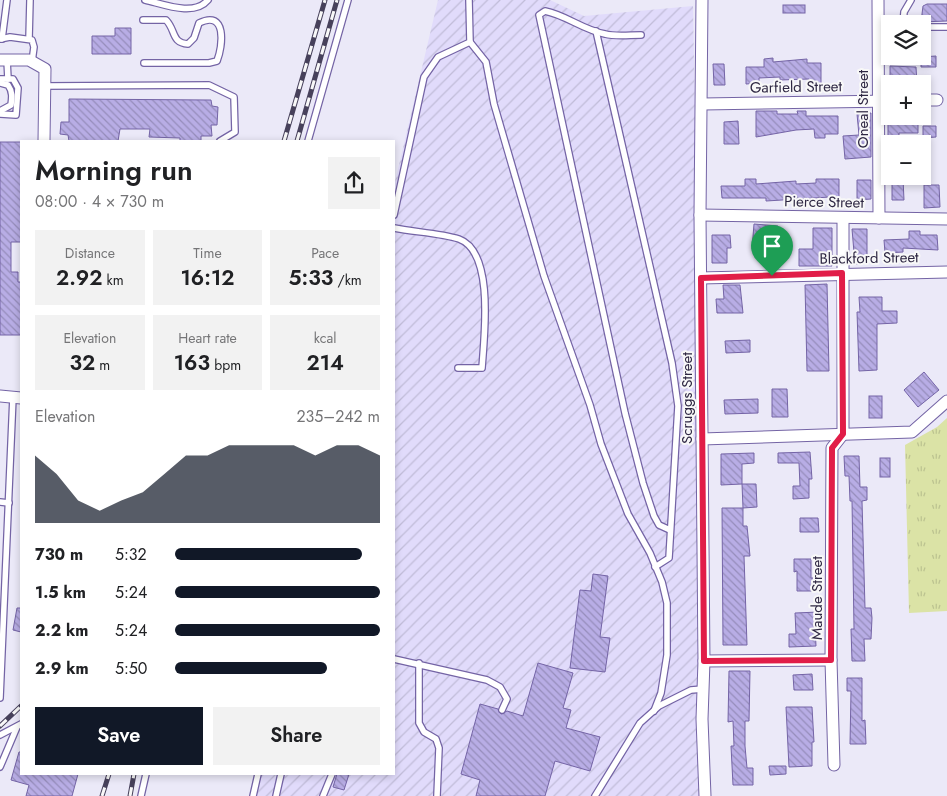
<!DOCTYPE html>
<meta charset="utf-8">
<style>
:root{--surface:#fff;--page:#f2f2f2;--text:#202124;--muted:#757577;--accent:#111827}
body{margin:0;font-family:Jost,sans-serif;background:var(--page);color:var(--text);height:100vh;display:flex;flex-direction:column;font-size:19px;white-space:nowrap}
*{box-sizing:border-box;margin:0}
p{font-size:16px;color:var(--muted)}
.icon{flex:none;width:28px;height:28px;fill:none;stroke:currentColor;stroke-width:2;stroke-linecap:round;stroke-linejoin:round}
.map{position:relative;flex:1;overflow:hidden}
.drawer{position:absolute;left:20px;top:140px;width:375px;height:635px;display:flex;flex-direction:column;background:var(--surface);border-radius:0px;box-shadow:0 2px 8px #0003}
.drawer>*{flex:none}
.tools{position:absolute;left:881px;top:15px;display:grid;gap:10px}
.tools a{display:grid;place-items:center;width:50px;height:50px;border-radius:0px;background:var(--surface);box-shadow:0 2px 8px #0003;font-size:25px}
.pin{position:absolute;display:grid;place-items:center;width:42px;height:42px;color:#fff;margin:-51px -21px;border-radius:50% 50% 50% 0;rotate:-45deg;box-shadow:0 0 5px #0007}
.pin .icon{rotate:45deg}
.round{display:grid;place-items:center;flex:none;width:52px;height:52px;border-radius:0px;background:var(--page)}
.summary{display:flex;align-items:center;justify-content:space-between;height:85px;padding:0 15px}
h1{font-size:28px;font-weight:600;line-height:38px}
.stats{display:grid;grid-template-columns:repeat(3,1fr);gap:8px;height:85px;padding:5px 15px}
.stats div{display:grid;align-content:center;border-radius:0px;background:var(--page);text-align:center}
.stats b{font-size:21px;font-weight:600}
.stats small{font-size:14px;font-weight:400}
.stats p{font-size:14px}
.chart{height:140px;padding:10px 15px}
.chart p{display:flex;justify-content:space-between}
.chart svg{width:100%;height:90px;margin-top:5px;fill:var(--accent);opacity:.7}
.primary-button{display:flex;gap:10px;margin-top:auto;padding:10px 15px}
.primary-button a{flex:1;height:58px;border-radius:0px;background:var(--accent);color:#fff;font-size:20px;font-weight:600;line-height:58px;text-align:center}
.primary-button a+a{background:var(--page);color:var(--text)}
ul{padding:0 15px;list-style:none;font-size:16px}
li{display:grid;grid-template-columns:80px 60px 1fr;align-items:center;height:38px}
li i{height:12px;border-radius:6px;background:var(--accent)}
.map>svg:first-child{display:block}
.industrial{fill:url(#industrial-furrows)}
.park{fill:url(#park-tufts)}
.building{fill:url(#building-back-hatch);stroke:#7464a6}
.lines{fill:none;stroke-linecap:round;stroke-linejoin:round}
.lane-casing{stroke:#7464a5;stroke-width:8}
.street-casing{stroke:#7464a5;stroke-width:13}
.lane{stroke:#fff;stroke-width:5.5}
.street{stroke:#fff;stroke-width:11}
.rail-casing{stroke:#47415b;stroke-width:5}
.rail{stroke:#f8f8f8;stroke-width:3;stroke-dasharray:9;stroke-linecap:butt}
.route-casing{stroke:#fff;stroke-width:10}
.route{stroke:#e11d48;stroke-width:6}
.labels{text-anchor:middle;stroke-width:4;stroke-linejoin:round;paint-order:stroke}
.street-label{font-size:15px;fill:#2e2743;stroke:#f8f8f8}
</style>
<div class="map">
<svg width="947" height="796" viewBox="0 0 947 796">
<defs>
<pattern id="industrial-furrows" width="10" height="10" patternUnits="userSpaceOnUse" patternTransform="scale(1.25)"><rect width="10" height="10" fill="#e1dbfb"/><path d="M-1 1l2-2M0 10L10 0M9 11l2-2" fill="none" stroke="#c1bcd8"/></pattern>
<pattern id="park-tufts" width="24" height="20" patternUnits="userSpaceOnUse" patternTransform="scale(1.25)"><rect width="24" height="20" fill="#dbe3a6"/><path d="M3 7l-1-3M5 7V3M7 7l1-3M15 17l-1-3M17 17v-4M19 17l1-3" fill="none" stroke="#bcc390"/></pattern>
<pattern id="building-back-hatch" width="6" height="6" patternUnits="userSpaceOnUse" patternTransform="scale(1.25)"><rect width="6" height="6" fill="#b8ade5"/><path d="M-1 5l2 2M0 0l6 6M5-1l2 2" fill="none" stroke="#968dbb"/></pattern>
</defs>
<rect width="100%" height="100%" fill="#ebe9f8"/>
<path class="industrial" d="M438 0H550L584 16 693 6 707 796H250L255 774H394V186Z"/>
<path class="park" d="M947 418V611L909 613 905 445 937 427Z"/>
<g class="building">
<path d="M927 4H947V21L921 22 923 6Z"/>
<rect x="783" y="5" width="22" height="8"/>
<path d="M115 28H131V54H92V36H115Z"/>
<path d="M936 56V67H921V57Z"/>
<path d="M773 58V62L807 59V63H821V87L809 88V79L780 80V77L759 78V83L746 84V67H764V59Z"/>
<path d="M713 64H724L725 85H714Z"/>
<path d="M890 66 916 67 917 84H890Z"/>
<path d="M69 99 211 100 212 106 218 107 217 125H211L212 136H201V141H180V138L149 137 150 129H120L118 141H69L68 135 60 134 61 122H69Z"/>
<path d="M756 111H777V114H798L797 111H806V116H838V134H825V138H815L814 129 796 130 756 137Z"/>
<path d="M871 113V157L845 159 843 136 859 135 857 114Z"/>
<path d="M888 116H918V133H899V139H888Z"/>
<path d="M738 121 739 144H724V122Z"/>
<path d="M923 126H936V137L923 138Z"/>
<path d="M0 142H21V242H11V272H18V282H21V335H0Z"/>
<path d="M745 179H756V184L796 181V184L816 183V179H839V201H830V197L766 201V198H722L721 186H745Z"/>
<path d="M903 179 904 200H892V180Z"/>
<path d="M857 180H871V199L857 200Z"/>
<path d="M924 185H939L940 207 924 208Z"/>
<path d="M754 224 778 226 777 251 752 249Z"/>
<path d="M813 228H832V266H799V249H813Z"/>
<path d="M852 229H867V263L855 264Z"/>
<path d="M909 231H920V235H937L938 250 903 248V252L885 253 884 240 909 239Z"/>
<path d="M712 235H730L731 248H727V263H712Z"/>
<path d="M827 284 829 371H807L805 285Z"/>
<path d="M723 285H740L743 313H717L716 299H724Z"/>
<path d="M859 297H882V311H897V323L877 324V370L859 371 857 312H860Z"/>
<path d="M750 340V352L726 353 725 341Z"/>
<path d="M924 372 939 390 918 407 904 390Z"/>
<path d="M772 389H787L788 417H772Z"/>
<rect x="869" y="396" width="13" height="22"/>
<path d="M758 399V413L725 414 724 400Z"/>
<path d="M810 452 812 479H809V498L793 499V486H800L799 463H778V453Z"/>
<path d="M754 453V463L742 464V484L721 485V454Z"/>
<path d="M844 456H859L860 487H867V500L862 501 865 608H871L872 618 871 639H864L865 661H852L851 629H854L852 501H850L849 476H845Z"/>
<rect x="880" y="458" width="10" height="19"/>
<path d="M742 484H756L757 507 743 508Z"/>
<path d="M722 508H743V526H747L750 556H744L747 645H723Z"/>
<path d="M800 518H818L819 532H800Z"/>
<path d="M794 559H811V578H816L817 591H797V571L794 572Z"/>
<path d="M593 574 608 576 600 637 610 638 605 672 570 668 580 590 591 591Z"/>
<path d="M17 608H21V632L13 630Z"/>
<path d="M819 612 820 626H815L816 646 789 647V634H796L795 613Z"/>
<path d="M538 663 573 673 563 708 571 710 566 728 600 737 590 771 555 761 545 796H476L480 780 461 774 480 704 498 709 501 714 507 711 523 716Z"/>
<path d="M729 671H750L749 721H745V746L747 768H753V785H733L731 746H734L733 721 728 722Z"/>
<path d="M812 674 813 690H794L793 675Z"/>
<path d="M847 678H862V721L865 720 866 744H850L851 691H847Z"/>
<path d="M786 707H812L814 742H812V766L789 767Z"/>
<path d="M19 752H21V774H78L72 796H26L29 785 11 780Z"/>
<path d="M769 766H786V774L770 775Z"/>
<path d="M337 774H349L344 790 333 787Z"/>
</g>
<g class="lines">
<g class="lane-casing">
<g id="lane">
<path d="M145 0C163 4 194 17 208 0"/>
<path d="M143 20H166C176 30 171 43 188 44L194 38 199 23C227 9 223 46 217 61L209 63H144"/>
<path d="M903 24 904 12 911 0"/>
<path d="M922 27H947"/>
<path d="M878 29 890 28"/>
<path d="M596 31 672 363 678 406 669 558 655 567"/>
<path d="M641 35C629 35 616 37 605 34 583 30 566 15 545 11L539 15 625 413 643 483 654 516 659 525 670 530"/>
<path d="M0 39 10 37 32 40 34 47 32 62"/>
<path d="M2 39 7 0"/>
<path d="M29 39 30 0"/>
<path d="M470 42 486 62 494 104 544 276 590 405 601 444 628 514 650 553 662 582 667 603V655L661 693 654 711"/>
<path d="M7 60 8 79"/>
<path d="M0 79H13L18 88 16 115 0 114"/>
<path d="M0 83 8 85C13 92 12 98 11 105L0 111"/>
<path d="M45 86 209 85 234 97 235 132 220 141"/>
<path d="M308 141 348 0"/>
<path d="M394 215 424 77 438 57 470 42 469 0"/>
<path d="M394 228C413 232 440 233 459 239 495 252 484 338 482 368H458"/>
<path d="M0 502 9 503"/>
<path d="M394 659 487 680 500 687 507 699 502 710"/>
<path d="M419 663V723L424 732 436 739 439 748 437 796"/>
<path d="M0 698 13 397"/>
<path d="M0 735 21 724"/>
<path d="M0 767 17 727"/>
<path d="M141 796 146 774"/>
<path d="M253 796 258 774"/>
<path d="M276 796 281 774"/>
<path d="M323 796 332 774"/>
<path d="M595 796 640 723 659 706 691 690 703 689"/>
</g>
</g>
<g class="street-casing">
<g id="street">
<path d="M702 0 700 215 704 661 702 719 705 796"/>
<path d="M878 0 879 218"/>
<path d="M0 60H29L45 69 44 141"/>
<path d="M922 100H937"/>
<path d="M703 104 890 101"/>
<path d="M700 215 947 219"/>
<path d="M701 278 947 272"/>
<path d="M0 396 21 398"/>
<path d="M702 439 912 432 947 401"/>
<path d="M704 661 831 660"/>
<path d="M834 765 831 660 832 448 843 434V218"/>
</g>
</g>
<use href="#lane" class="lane"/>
<use href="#street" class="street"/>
<g class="rail-casing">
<g id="rail">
<path d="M284 141 325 0"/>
<path d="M297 141 337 0"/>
<path d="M0 726 21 706"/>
<path d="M102 796 109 774"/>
<path d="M130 796 134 774"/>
</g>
</g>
<use href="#rail" class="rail"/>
</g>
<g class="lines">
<g class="route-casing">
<path id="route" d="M842 273 843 434 832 448 831 660 704 661 701 278Z"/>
</g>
<use href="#route" class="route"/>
</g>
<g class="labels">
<g class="street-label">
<text transform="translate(796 87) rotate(-1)" y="5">Garfield Street</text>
<text transform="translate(863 109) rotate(-90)" y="5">Oneal Street</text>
<text transform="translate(824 202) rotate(1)" y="5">Pierce Street</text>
<text transform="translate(869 258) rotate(-1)" y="5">Blackford Street</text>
<text transform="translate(687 398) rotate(-90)" y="5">Scruggs Street</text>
<text transform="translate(817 598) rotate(-90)" y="5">Maude Street</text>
</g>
</g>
</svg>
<div class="tools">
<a><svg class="icon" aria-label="layers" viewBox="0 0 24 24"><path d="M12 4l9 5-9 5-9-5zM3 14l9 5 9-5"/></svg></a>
<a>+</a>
<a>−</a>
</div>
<div class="pin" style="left:772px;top:276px;background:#1e9e55"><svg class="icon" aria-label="arrive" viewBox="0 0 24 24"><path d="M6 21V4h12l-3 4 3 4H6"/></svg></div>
<section class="drawer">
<div class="summary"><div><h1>Morning run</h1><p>08:00 · 4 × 730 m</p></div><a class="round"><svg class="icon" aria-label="share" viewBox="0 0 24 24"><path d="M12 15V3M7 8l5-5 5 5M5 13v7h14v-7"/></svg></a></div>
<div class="stats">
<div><p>Distance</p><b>2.92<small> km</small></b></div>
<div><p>Time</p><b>16:12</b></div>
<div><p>Pace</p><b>5:33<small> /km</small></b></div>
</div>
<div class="stats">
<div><p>Elevation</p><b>32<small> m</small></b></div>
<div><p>Heart rate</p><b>163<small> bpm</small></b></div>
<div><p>kcal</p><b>214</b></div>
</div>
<div class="chart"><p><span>Elevation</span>235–242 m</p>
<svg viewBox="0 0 160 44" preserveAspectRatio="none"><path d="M0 44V11L10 20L20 33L30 38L40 33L50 29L60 20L70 11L80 11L90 6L100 6L110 6L120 6L130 11L140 6L150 6L160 11V44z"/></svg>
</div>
<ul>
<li><b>730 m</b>5:32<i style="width:91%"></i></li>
<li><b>1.5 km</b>5:24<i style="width:100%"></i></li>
<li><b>2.2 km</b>5:24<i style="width:100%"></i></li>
<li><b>2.9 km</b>5:50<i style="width:74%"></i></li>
</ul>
<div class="primary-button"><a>Save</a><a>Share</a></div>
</section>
</div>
